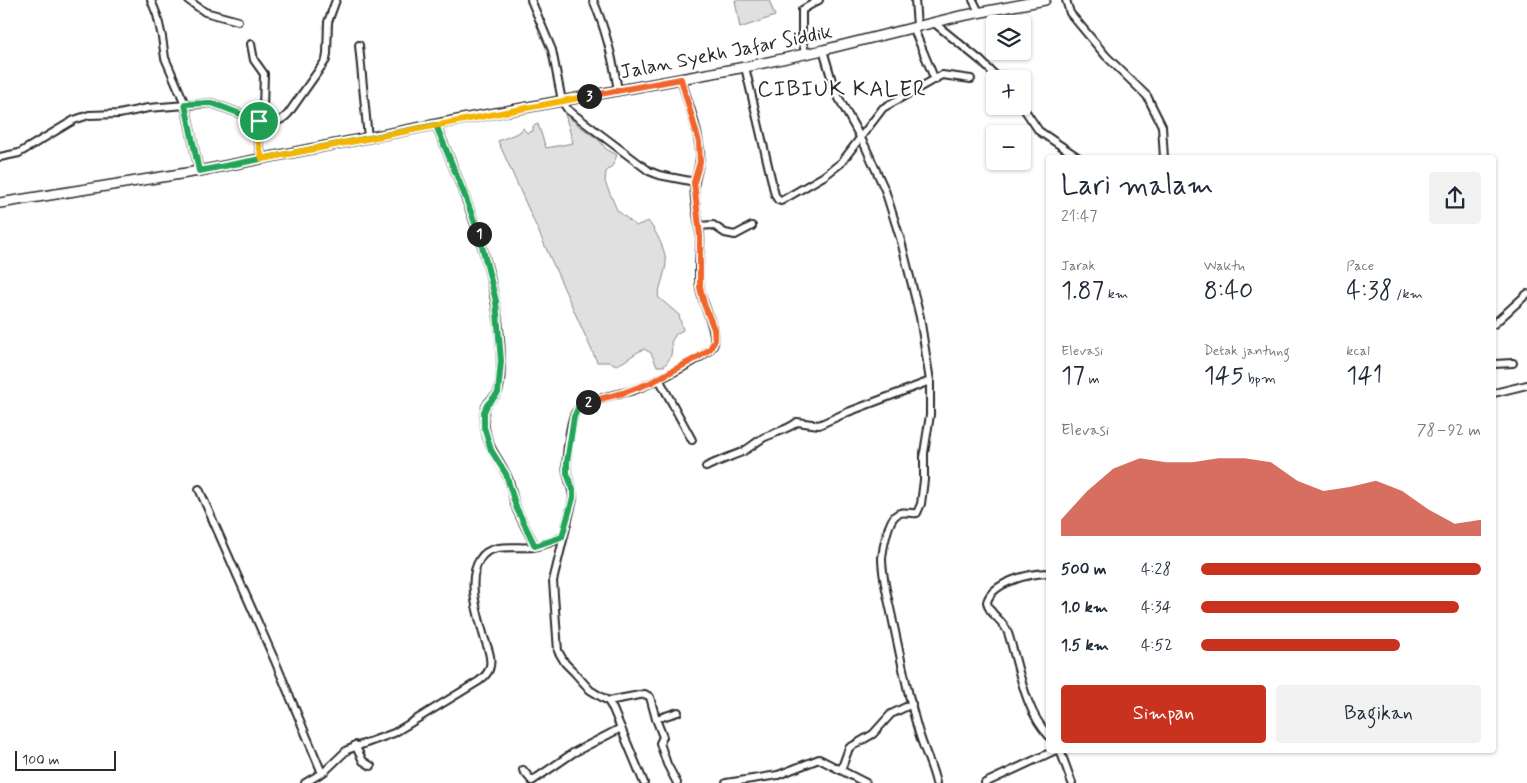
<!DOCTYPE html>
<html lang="id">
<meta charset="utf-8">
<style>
:root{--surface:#fff;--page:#f2f2f3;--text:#1f2937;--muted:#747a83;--accent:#c8321e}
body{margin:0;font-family:Mynerve,sans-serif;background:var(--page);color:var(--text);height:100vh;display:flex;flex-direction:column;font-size:19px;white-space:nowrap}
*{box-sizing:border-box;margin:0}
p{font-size:16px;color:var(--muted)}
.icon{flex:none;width:28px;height:28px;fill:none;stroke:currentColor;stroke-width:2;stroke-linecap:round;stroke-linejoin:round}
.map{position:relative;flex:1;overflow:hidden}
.panel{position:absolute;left:1046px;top:155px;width:450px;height:598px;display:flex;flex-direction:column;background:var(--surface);border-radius:5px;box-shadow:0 1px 4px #0004}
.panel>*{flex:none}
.fabs{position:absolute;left:986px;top:15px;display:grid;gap:10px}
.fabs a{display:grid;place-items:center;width:45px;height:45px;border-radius:5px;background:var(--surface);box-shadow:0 1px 4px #0004;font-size:25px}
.scale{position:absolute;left:15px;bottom:12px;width:101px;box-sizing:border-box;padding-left:5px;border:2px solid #2b2b2b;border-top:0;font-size:14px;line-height:18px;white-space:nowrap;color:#2b2b2b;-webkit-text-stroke:4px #fff;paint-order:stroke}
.pin{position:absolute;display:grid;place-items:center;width:42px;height:42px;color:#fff;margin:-21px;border:2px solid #fff;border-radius:50%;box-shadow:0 1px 5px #0007}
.km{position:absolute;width:25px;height:25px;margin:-12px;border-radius:50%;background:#222;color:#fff;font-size:14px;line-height:25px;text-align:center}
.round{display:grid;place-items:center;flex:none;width:52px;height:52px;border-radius:5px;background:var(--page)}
.overview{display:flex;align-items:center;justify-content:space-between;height:85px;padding:0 15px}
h1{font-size:28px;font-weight:600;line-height:38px}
.metrics{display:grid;grid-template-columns:repeat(3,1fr);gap:8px;height:85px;padding:5px 15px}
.metrics div{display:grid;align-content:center}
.metrics b{font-size:25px;font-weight:600}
.metrics small{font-size:14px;font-weight:400}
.metrics p{font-size:14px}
.chart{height:140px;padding:10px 15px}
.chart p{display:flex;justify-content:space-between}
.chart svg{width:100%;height:90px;margin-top:5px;fill:var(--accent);opacity:.7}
.primary-button{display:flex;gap:10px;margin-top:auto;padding:10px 15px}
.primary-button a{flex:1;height:58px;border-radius:5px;background:var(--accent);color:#fff;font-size:20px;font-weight:600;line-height:58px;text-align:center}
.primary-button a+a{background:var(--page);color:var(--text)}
ul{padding:0 15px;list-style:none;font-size:16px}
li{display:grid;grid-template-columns:80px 60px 1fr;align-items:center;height:38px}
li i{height:12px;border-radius:6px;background:var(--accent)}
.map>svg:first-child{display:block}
.green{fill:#e0e0e0;stroke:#868686}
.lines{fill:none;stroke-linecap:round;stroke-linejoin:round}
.minor-casing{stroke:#2b2b2b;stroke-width:10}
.major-casing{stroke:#2b2b2b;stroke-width:12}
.minor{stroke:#fff;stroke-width:6}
.major{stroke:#fff;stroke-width:9}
.split-1-casing{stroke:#fff;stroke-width:10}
.split-2-casing{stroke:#fff;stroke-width:10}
.split-3-casing{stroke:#fff;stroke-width:10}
.split-4-casing{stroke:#fff;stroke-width:10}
.split-1{stroke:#22a559;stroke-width:6}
.split-2{stroke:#22a559;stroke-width:6}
.split-3{stroke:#f0652b;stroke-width:6}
.split-4{stroke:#f5b400;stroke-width:6}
.labels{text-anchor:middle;stroke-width:4.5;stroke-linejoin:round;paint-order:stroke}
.street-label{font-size:20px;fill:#2b2b2b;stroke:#fff}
.quarter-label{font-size:22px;letter-spacing:1px;fill:#2b2b2b;stroke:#fff}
</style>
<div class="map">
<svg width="1527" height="783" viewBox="0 0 1527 783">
<rect width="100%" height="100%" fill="#fff"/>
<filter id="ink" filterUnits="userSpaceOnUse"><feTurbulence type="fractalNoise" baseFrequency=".02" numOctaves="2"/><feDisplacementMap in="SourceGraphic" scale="10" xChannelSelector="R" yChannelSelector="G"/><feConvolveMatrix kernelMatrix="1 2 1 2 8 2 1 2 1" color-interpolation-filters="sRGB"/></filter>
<g filter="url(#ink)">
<g class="green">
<path d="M735 0H769L775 16 740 28Z"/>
<path d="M565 114 579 126 599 140 606 149 617 155 613 165 606 172 605 182 617 210 636 226 648 221C655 229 666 251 666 262 667 267 659 288 658 297L679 315 683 330 676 334 671 342C673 353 671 358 664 366H657L651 353 644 349C634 353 627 361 617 365L609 362H597L498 141 520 132 523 128 527 133 533 131V126L538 124 546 148 573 143Z"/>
</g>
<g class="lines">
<g class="minor-casing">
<g id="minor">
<path d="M151 0 157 15 162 37 165 58 185 104 199 171"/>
<path d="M188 0 205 12 238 21"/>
<path d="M531 0 552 50 562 101 568 110 649 171 659 175 695 182"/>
<path d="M593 0C606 30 613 58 618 91"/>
<path d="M915 0 917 26"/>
<path d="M973 0 979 12"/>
<path d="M1066 0 1070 13 1106 56 1147 96 1162 126 1164 158"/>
<path d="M933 22 981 61 999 79"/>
<path d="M913 27 935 80"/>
<path d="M251 44 254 60 264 74 263 109 259 121C271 122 279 124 288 114L326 60 327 54 328 22 336 0"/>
<path d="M359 45 368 138"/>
<path d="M823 50 835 91 865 146 885 190 901 241 920 317 930 381V415L924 453V480L921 504 917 513C910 514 902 510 896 515 888 521 883 548 882 558 882 579 889 601 893 622 901 659 908 697 919 733 924 750 932 765 936 783"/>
<path d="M805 54 802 36V10L819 0"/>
<path d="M745 67 775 195 778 200 781 201 824 176 841 163 883 108 942 75 971 79"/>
<path d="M1022 106 1039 131 1079 158"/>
<path d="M436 125C468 201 500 277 501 361 501 371 501 383 498 392 496 397 491 398 488 403 483 409 484 421 485 428 488 449 499 458 507 476 512 486 512 496 515 505 520 519 529 533 535 546"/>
<path d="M0 157 19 153 74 120 89 115 119 114 148 108 212 103 259 121 258 140 262 159"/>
<path d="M699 226 713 225 725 233 735 235 752 226"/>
<path d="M1494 324 1527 294"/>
<path d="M1494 364 1513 363"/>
<path d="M659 379 692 440"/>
<path d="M1494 393 1527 385"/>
<path d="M706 467C718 461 730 457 742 452 750 448 757 441 765 437 774 433 791 428 797 422L819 425 848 412 930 381"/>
<path d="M199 489 275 661 322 773"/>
<path d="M1049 573C1031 573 992 582 987 602 988 614 1004 620 1008 633 1019 666 1024 710 1049 736"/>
<path d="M608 701 645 694 650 697 656 719 678 712"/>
<path d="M656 719 663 737 660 743 667 764 677 783"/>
<path d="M355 745 363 761 371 766"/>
<path d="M1060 750 1072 783"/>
<path d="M523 770 532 781 573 753 621 728"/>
<path d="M841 770 849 748 873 734 891 714 912 704"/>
<path d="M305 783 325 771 347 750 394 733 479 681C484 677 489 673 490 666 492 656 487 646 484 637 478 614 466 580 480 559 490 542 517 549 533 547 543 545 554 542 562 537"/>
<path d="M644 783 613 709 608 701 590 690 574 672 565 663 558 651 553 581 573 499C573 489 569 482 567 473 565 461 570 423 575 413 583 398 619 395 634 390 650 384 705 359 713 346 720 335 701 302 700 288 697 270 701 252 700 235 699 219 692 197 695 182 697 171 701 163 700 152 698 127 688 103 681 79"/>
<path d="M726 783 778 775 819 759 866 783"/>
<path d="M985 783 1056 750"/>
</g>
</g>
<g class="major-casing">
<path id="major" d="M0 203 199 171 463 119 745 67 823 50 956 17 1045 0"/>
</g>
<use href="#minor" class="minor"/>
<use href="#major" class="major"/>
</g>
</g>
<g class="lines" filter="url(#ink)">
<g class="split-1-casing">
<path id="split-1" d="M259 121 212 103 185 104 199 171 436 125 465 196 479 234"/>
</g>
<g class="split-2-casing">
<path id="split-2" d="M479 234 496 301 501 361 498 393 487 405 484 412V427L491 450 506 474 516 507 535 546 562 537 573 498V490L567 473V462L574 417 578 408 588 402"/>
</g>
<g class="split-3-casing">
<path id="split-3" d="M588 402 623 393 650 383 700 356 710 349 715 340 714 329 704 304 700 287V236L694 182 700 162 699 142 681 79 589 96"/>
</g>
<g class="split-4-casing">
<path id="split-4" d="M259 121 258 140 262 159 589 96"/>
</g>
<use href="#split-1" class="split-1"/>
<use href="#split-2" class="split-2"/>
<use href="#split-3" class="split-3"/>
<use href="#split-4" class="split-4"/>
</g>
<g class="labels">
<g class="street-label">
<text transform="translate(726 51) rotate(-11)" y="7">Jalan Syekh Jafar Siddik</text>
</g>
<g class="quarter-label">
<text x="842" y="96">CIBIUK KALER</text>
</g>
</g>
</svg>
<div class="fabs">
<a><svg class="icon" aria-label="layers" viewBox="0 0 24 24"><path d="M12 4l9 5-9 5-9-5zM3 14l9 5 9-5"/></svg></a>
<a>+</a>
<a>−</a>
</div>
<div class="scale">100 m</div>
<div class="pin" style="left:259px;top:121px;background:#1e9e55"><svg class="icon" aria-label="arrive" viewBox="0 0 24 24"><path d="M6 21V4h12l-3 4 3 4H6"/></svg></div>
<b class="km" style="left:479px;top:234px">1</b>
<b class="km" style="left:588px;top:402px">2</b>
<b class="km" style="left:589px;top:96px">3</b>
<section class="panel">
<div class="overview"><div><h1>Lari malam</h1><p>21:47</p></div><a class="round"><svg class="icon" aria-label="share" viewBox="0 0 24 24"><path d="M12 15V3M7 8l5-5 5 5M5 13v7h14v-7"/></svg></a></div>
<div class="metrics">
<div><p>Jarak</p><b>1.87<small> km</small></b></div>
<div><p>Waktu</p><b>8:40</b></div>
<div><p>Pace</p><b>4:38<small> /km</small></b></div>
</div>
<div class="metrics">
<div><p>Elevasi</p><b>17<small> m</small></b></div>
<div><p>Detak jantung</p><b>145<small> bpm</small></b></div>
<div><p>kcal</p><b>141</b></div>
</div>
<div class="chart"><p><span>Elevasi</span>78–92 m</p>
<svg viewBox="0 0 160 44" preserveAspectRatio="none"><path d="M0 44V36L10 22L20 11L30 6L40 8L50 8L60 6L70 6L80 8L90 17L100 22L110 20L120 17L130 22L140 31L150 38L160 36V44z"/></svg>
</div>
<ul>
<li><b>500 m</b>4:28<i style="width:100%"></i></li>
<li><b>1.0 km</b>4:34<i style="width:92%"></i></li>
<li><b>1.5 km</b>4:52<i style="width:71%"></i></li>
</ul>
<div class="primary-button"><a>Simpan</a><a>Bagikan</a></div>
</section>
</div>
